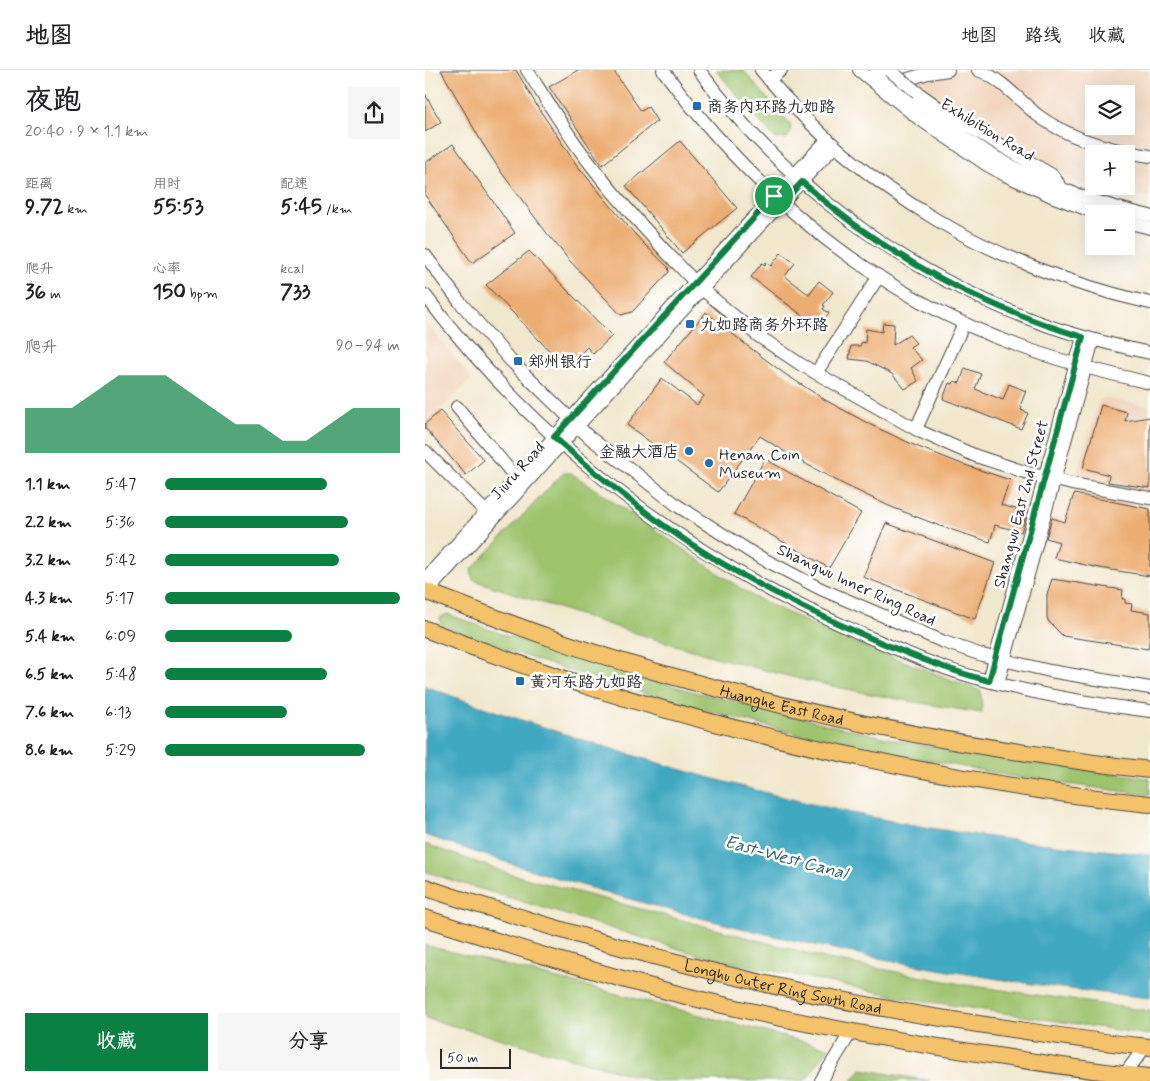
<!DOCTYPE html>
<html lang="zh">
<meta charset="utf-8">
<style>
:root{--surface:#fff;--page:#f6f6f6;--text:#202124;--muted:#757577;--line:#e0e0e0;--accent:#0b8043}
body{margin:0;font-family:Mynerve,"LXGW WenKai TC",sans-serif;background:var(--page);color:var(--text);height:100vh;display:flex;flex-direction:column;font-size:19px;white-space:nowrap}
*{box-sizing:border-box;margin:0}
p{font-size:16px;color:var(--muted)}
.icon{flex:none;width:28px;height:28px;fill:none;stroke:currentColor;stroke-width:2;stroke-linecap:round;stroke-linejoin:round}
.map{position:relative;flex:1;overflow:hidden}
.panel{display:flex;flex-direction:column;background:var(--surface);width:425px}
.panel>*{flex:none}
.tools{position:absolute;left:660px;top:15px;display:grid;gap:10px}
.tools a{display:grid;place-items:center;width:50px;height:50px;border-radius:0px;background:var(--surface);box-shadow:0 5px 20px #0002;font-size:25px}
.scale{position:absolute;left:15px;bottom:12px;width:71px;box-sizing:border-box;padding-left:5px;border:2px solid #2b2b2b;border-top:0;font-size:14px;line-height:18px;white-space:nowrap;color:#2b2b2b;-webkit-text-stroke:4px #fff;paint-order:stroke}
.pin{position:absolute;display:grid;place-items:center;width:42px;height:42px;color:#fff;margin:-21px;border:2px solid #fff;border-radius:50%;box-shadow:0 1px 5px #0007}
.round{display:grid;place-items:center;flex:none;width:52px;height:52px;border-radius:0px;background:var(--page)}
.headline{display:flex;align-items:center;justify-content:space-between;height:85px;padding:0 25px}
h1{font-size:28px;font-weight:700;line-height:38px}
.stats{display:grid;grid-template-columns:repeat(3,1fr);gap:8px;height:85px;padding:5px 25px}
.stats div{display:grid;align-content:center}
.stats b{font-size:21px;font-weight:700}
.stats small{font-size:14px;font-weight:400}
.stats p{font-size:14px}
.chart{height:140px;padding:10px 25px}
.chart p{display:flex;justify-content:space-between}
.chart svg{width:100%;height:90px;margin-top:5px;fill:var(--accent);opacity:.7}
.action{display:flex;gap:10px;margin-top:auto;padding:10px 25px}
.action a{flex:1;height:58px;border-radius:0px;background:var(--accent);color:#fff;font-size:20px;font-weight:700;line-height:58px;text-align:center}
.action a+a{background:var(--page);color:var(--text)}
ul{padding:0 25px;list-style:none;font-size:16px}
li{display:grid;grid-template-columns:80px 60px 1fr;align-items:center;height:38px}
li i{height:12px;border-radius:6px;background:var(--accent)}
header{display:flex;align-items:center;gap:30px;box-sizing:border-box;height:70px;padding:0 25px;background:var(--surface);border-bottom:1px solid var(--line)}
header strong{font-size:24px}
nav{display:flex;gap:28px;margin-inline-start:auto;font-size:18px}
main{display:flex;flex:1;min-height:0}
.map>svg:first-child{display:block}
.built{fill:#f1d5bd;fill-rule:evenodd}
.green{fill:#9ec36d;stroke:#64774c}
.water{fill:#41a8c1;stroke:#366a76}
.building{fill:#ecad73}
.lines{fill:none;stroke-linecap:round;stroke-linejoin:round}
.minor-casing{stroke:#494743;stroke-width:14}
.major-casing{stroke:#494743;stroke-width:18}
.minor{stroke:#fff;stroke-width:12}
.major{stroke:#f4c26a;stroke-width:16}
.minor-bridge-casing{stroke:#494743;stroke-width:14;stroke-linecap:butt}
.minor-bridge{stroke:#fff;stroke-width:12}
.route-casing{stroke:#fff;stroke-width:10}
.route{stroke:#0b8043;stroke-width:6}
.poi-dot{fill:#1f6fb2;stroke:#fff;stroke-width:2}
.labels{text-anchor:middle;stroke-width:5;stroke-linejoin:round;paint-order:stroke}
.poi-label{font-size:16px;fill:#2b2b2b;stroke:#fff;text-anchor:start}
.street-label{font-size:16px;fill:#2b2b2b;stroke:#fff}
.water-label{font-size:18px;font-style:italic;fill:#35636e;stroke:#fff}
</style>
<header>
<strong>地图</strong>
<nav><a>地图</a><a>路线</a><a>收藏</a></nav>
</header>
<main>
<section class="panel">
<div class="headline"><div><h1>夜跑</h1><p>20:40 · 9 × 1.1 km</p></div><a class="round"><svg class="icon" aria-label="share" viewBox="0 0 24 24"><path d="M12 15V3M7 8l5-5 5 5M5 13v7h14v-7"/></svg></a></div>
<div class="stats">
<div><p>距离</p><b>9.72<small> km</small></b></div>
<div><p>用时</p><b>55:53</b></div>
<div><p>配速</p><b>5:45<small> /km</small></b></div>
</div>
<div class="stats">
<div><p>爬升</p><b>36<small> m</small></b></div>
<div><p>心率</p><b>150<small> bpm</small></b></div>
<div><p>kcal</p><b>733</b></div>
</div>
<div class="chart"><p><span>爬升</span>90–94 m</p>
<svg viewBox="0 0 160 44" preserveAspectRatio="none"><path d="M0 44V22L10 22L20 22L30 14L40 6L50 6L60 6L70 14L80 22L90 30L100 30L110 38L120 38L130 30L140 22L150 22L160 22V44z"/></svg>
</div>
<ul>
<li><b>1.1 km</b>5:47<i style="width:69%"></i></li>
<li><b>2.2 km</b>5:36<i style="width:78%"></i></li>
<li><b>3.2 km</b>5:42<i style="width:74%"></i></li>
<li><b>4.3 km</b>5:17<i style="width:100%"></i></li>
<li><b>5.4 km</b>6:09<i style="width:54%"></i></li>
<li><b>6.5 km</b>5:48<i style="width:69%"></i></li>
<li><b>7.6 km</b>6:13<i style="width:52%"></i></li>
<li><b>8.6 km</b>5:29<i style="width:85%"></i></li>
</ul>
<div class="action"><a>收藏</a><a>分享</a></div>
</section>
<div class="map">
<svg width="725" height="1011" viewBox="0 0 725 1011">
<rect width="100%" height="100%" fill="#fff"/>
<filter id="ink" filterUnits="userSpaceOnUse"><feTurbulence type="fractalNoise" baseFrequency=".02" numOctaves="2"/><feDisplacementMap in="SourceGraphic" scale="10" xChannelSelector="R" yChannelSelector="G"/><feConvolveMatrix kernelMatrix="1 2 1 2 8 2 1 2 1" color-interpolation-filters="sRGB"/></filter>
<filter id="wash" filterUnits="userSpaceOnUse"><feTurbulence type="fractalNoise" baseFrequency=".0096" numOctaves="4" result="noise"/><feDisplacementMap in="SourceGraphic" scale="20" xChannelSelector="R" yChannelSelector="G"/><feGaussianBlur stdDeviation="1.12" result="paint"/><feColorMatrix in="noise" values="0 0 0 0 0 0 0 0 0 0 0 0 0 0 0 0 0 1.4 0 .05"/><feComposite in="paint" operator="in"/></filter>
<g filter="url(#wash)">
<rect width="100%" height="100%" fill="#f1e7cd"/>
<g class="built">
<path d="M469 0H725V127L701 125 655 114 511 31ZM669 24H701V56H669ZM669 84H701V116H669Z"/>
<path d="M0 251 47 309 0 354Z"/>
<path d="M680 328 725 336V422L687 416 651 406 674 330Z"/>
</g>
<g class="green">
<path d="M291 0H318L365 54 366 62 362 68 351 69 330 47Z"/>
<path d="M138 403H146L327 526 408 564 556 621 557 643C493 633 429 622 367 607 259 581 154 545 48 510L46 500Z"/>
<path d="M22 544 82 566 123 575 185 597 266 621 401 654 489 674 577 689 725 708V725L596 708 388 668 241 630 114 591 16 556 15 548Z"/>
<path d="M0 774 85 804 403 889 541 915 725 941V965L486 929 281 887 29 811 0 801Z"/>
<path d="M0 875 404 978 380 1011H229L0 948Z"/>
<path d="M436 999 505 1011H427Z"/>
</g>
<path class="water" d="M0 616C66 641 133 662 200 683 299 713 399 740 500 757 575 770 650 777 725 785V928C478 904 234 846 0 765Z"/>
<g id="blocks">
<g class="building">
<path d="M16 0H91L112 36 151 94 195 147 218 173 243 197 244 202 207 242 196 245 145 191 121 162 76 102 56 71Z"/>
<path d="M153 0H188L216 41 223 37 232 51 177 95 124 17Z"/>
<path d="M0 24 16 52 0 62Z"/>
<path d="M255 71 312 138 257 183 201 116Z"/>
<path d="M28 74 90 163 47 193 0 125V93Z"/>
<path d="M104 181 187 266 168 284 162 277 141 298 61 215Z"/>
<path d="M356 183 370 193 360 206 379 221 384 224 394 211 408 222 398 235 400 236 398 239 404 243 393 257 326 207 337 193 340 195 341 192 346 196Z"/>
<path d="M281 242 320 274 360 304 402 331 446 355 491 376 537 394 585 410 576 435 602 442 596 462 570 455 565 472 515 456 464 436 416 413 368 387 335 366 293 422 202 355 237 308 272 335 279 326 239 292Z"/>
<path d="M458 253 469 254 468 275 484 265 491 273 485 277 497 290 486 298 493 311 480 319 467 304 442 291 424 289 426 276H435L437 272 440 273 441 259 457 262Z"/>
<path d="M540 298 556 304 550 319 573 328 578 330 584 314 601 321 595 336 597 337 596 340 603 343 596 359 518 329 524 313 528 314 529 311 535 313Z"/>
<path d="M676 335 702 342 700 351 725 347V418L683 412 684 405 658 398Z"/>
<path d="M15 341 59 390 41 405 0 358V354Z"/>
<path d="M340 389 436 443 404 498 309 444Z"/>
<path d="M649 424 725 439V506L674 498 629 488 634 472 621 468 627 448 640 452Z"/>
<path d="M461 453 570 493 550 549 438 507Z"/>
<path d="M627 509 698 520 697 529H700V533L707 534 706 540 725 543V566L723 579 638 566 624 552 622 548V524Z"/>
</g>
</g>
</g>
<g filter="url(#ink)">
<use href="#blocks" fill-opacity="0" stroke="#494743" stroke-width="1"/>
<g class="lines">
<g class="minor-casing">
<g id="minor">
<path d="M102 0C120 28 137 56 157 83 191 129 230 171 270 212"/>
<path d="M238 0C330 124 448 223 594 276 637 292 681 303 725 313"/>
<path d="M274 0C357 112 472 197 602 248 642 264 683 274 725 283"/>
<path d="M336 0C440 124 569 197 725 233"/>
<path d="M434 0 493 48 562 95 580 105 629 127 674 144"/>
<path d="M451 0C494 34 536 70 585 95 629 118 677 135 725 146"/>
<path d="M553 0C575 8 593 29 611 44 643 69 685 80 725 86"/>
<path d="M344 10 356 0"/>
<path d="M470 13 503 3 523 0"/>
<path d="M492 22 524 45 627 105 633 113"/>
<path d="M701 152 725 158"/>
<path d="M0 185 34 231 85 290 164 367 253 436 329 484 396 519 519 572 557 585 625 601 725 618"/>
<path d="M277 219 332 265 375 294 496 362 551 386 603 403 647 414 725 428"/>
<path d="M0 225C91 346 209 445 341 518 373 536 406 550 439 565 470 578 502 593 535 603 596 622 661 633 725 641"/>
<path d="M391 303 454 206"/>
<path d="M32 337 91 408"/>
<path d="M491 359 539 253"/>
<path d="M0 381 61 442"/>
<path d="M0 509 320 157 403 69"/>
<path d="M0 524 327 164 410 76"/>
<path d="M564 611 658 267"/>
<path d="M573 613 668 270"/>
<path d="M696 1009 720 977"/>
<path d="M396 1011 426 962"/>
</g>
</g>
<g class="major-casing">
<g id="major">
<path id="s1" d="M0 521C76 550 153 580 232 602 358 638 486 667 616 685 652 691 689 696 725 700"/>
<path d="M0 559C156 620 318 665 482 697 562 713 644 726 725 734"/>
<path id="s2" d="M0 817C34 830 70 839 104 850 251 896 401 931 553 954 610 962 667 972 725 977"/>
<path d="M0 848C84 875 168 902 253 924 358 951 465 970 572 986 623 994 674 1002 725 1007"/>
</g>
</g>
<use href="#minor" class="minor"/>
<use href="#major" class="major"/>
<g class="minor-bridge-casing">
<path id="minor-bridge" d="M464 0 492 22"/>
</g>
<use href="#minor-bridge" class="minor-bridge"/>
</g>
</g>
<g class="lines" filter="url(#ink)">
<g class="route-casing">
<path id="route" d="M377 112C457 184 555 236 658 267L564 611C522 600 483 584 443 567 372 536 301 500 238 455 200 427 164 398 129 367L349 126 357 133Z"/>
</g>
<use href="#route" class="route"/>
</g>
<g class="poi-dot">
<rect x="267" y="31" width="10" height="10" rx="2.5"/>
<rect x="260" y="249" width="10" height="10" rx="2.5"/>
<rect x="88" y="286" width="10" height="10" rx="2.5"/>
<circle cx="264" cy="381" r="5"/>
<circle cx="284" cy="393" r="5"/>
<rect x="90" y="606" width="10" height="10" rx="2.5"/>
</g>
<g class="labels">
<g class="poi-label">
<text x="282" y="42">商务内环路九如路</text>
<text x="275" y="260">九如路商务外环路</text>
<text x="103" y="297">郑州银行</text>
<text x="254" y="387" text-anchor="end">金融大酒店</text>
<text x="294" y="390">Henan Coin<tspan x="294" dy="18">Museum</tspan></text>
<text x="105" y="617">黄河东路九如路</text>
</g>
<g class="street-label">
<text transform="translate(563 59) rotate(31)" y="6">Exhibition Road</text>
<text transform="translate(92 400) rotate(-48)" y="6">Jiuru Road</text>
<text transform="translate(595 434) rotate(-75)" y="6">Shangwu East 2nd Street</text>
<text transform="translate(432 514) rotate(25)" y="6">Shangwu Inner Ring Road</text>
<text dy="6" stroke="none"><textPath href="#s1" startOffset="375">Huanghe East Road</textPath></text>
<text dy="6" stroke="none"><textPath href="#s2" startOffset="372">Longhu Outer Ring South Road</textPath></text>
</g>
<g class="water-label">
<text transform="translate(361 787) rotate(15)" y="6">East-West Canal</text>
</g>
</g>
</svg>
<div class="tools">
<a><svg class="icon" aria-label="layers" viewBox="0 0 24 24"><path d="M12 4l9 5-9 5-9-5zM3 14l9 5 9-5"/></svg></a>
<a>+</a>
<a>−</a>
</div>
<div class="scale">50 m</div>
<div class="pin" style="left:349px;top:126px;background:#1e9e55"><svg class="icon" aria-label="arrive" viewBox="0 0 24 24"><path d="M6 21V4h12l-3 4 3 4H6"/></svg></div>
</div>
</main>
